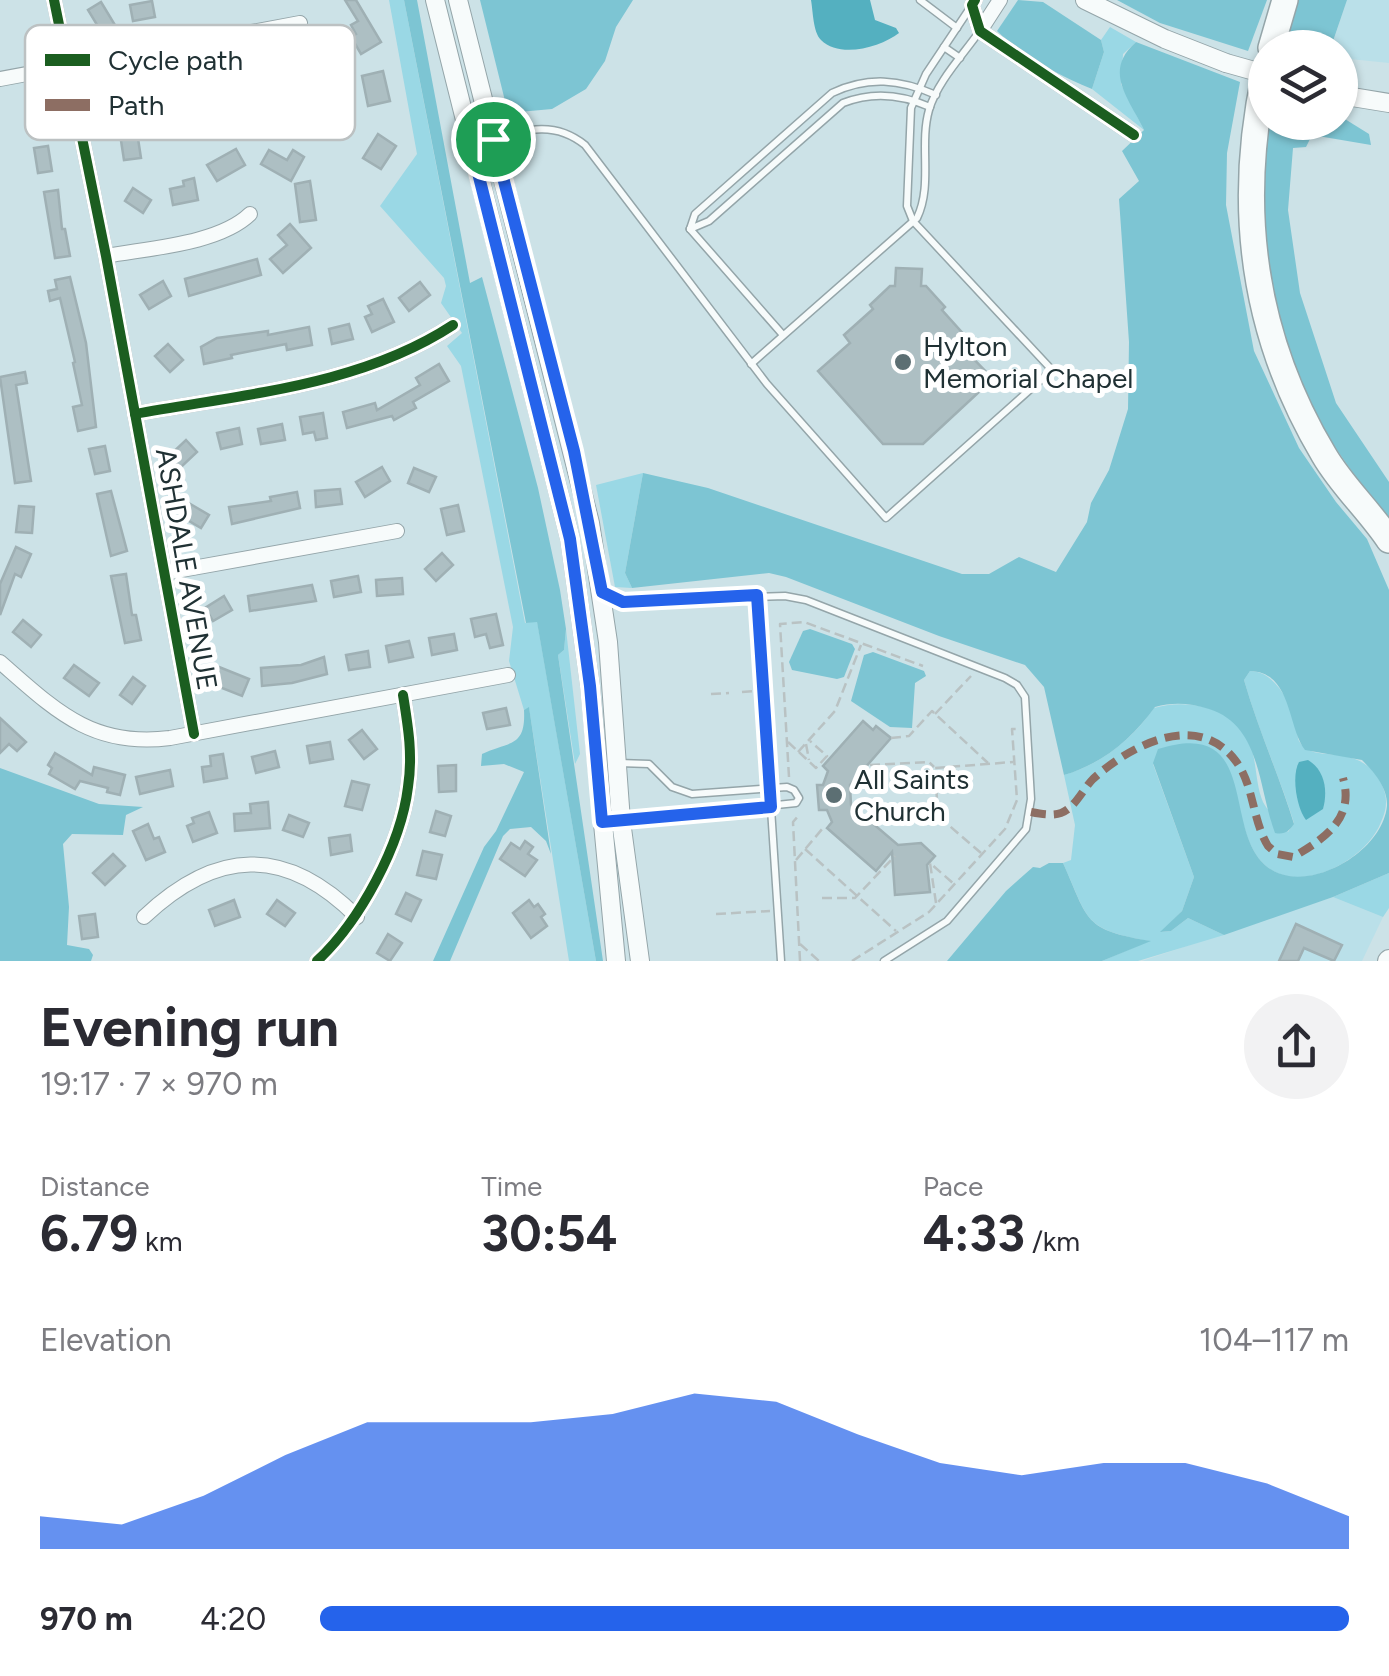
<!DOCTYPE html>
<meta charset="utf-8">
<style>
:root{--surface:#fff;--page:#f2f2f3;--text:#2b2b33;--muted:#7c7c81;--accent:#2563eb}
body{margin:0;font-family:Figtree,sans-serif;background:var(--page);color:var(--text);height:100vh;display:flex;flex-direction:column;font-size:38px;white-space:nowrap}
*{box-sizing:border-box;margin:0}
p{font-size:32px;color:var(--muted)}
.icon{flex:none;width:55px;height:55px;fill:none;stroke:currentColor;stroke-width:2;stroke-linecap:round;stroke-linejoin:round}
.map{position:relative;height:961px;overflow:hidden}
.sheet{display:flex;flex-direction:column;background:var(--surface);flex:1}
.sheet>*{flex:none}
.tools{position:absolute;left:1248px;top:30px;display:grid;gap:20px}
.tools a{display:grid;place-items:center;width:110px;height:110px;border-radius:50%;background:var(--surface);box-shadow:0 2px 8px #0004;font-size:50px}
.pin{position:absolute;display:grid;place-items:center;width:85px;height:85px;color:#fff;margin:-42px;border:5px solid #fff;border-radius:50%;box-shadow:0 2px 10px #0007}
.round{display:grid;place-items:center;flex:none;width:105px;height:105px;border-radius:52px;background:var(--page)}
.head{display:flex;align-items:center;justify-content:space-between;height:170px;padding:0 40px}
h1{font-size:55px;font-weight:700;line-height:75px}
.metrics{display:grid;grid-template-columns:repeat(3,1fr);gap:15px;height:170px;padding:10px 40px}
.metrics div{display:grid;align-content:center}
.metrics b{font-size:50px;font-weight:700}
.metrics small{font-size:28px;font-weight:400}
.metrics p{font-size:28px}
.chart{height:280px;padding:20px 40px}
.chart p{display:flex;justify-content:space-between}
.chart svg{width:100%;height:180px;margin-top:10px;fill:var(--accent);opacity:.7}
ul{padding:0 40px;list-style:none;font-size:32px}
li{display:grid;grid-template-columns:160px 120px 1fr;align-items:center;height:75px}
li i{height:25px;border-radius:12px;background:var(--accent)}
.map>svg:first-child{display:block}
.built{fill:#bae0e9}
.green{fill:#9ad8e5}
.forest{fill:#7dc5d3}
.water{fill:#54b0c0}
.building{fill:#adbfc3;stroke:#9fb0b4;stroke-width:2.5}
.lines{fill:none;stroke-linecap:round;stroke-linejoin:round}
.service-casing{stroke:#94a5a9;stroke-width:9}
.minor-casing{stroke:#94a5a9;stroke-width:16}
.tertiary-casing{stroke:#94a5a9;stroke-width:20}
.secondary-casing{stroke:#94a5a9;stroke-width:20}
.primary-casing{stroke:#94a5a9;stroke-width:22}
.motorway-casing{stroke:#94a5a9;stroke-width:28}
.path{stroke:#b9c2c3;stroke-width:2.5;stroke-dasharray:10 5;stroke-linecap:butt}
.service{stroke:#f7fbfb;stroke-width:6}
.minor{stroke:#f7fbfb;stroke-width:14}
.tertiary{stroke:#f7fbfb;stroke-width:18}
.secondary{stroke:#f7fbfb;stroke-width:18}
.primary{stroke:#f7fbfb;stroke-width:20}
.motorway{stroke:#f7fbfb;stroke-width:25}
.tertiary-bridge-casing{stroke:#94a5a9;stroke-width:20;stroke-linecap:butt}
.tertiary-bridge{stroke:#f7fbfb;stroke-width:18}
.quiet{stroke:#8d6e63;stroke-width:8;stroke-dasharray:15 8;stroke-linecap:butt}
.cycleway-casing{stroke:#fff;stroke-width:16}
.cycleway{stroke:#1b5e20;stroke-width:10}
.route-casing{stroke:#fff;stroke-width:20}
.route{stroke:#2563eb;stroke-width:12}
.poi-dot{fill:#5c6f73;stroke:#fff;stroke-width:4}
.labels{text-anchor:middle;stroke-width:10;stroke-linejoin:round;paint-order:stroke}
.poi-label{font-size:28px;fill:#203134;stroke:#fff;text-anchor:start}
.street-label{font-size:28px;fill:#203134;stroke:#fff}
.key{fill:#fff;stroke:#bcc1c2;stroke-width:2.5}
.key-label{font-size:28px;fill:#203134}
</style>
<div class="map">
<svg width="1389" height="961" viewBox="0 0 1389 961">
<rect width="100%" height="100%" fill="#cce2e7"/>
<g class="built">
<path d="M1347 0H1389V63L1340 58V48H1331Z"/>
<path d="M1333 897 1383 917 1362 961H1142Z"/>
</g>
<g class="green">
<path d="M389 0H404L525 623 537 621 596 961H569L529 708 524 710 509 661 513 627 461 366 447 346 462 333 441 303 446 286 444 278 380 206 417 154Z"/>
<path d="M1110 27 1136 42 1123 54 1121 84 1144 130 1092 89 1104 52 1101 40Z"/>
<path d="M643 473 625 573 632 588 615 587 596 485Z"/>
<path d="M566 629 580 754 575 764 558 655 564 650Z"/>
<path d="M1250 671C1276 671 1291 705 1297 726 1298 731 1297 737 1299 741 1314 767 1359 738 1382 785 1388 798 1387 809 1381 822 1367 859 1302 896 1266 866 1254 856 1248 840 1244 826L1153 764 1194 877 1182 911 1161 932 1171 931 1188 918 1224 935 1138 961H1102L1149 941C1082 929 1089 920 1063 863L1071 860 1075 825 1064 775C1102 764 1132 739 1154 708 1186 698 1235 707 1249 741 1257 760 1255 783 1263 802 1268 812 1281 823 1288 832L1294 823C1279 775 1258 729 1244 680Z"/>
<path d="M1389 873V908L1383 917 1333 897Z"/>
</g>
<g class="forest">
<path d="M404 0H417L470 283 482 277 538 488 560 590 566 629 564 650 558 655 603 961H596L537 622 526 623Z"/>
<path d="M480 0H633L616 27 605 61 586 89 552 109 508 113Z"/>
<path d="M1018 0 1043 2 1101 40 1104 52 1092 89C1057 75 1025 57 997 31Z"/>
<path d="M1117 0H1267L1248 51 1160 23Z"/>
<path d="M1297 0H1347L1331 47 1282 48Z"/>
<path d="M1136 42 1240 82 1227 153 1226 205 1254 351 1299 448 1336 502 1367 539 1389 590V873L1333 897 1224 935 1188 918 1171 931 1160 932 1182 911 1194 877 1153 763 1158 749C1274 712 1209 862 1289 876 1328 882 1383 846 1387 806 1388 788 1374 772 1362 760L1305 750C1287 726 1292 672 1250 671L1244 680C1258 729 1279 775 1294 824 1289 831 1285 835 1275 833 1258 788 1261 725 1209 709 1190 703 1173 702 1155 707 1132 739 1102 764 1064 775L1044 687 1025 665 939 636 786 577 769 573 632 588 625 573 643 473 708 488 962 574H989L1019 557 1056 572 1087 522 1091 503 1109 470 1128 409 1129 342 1119 199 1139 181 1122 151 1144 130C1128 97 1103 71 1136 42Z"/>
<path d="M1340 116 1369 134 1371 145 1312 135 1306 147 1293 148 1288 210 1300 293 1336 403 1389 482V520C1356 478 1323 435 1300 386 1265 313 1257 202 1265 123L1340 122Z"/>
<path d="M810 629 852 644 855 649 844 677 837 679 792 670 789 662 803 631Z"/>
<path d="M873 652 924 671 926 676 915 683 912 728 890 727 851 701 864 655Z"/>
<path d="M529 707 551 854 546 841 531 827 510 829 503 836 450 961H433L484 847 496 831 524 772 504 764 481 766 482 754C509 741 526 748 524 710Z"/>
<path d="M0 768 99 804 143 807 126 815 123 835 72 834 63 844 69 907 67 945 89 949 93 955 91 961H0Z"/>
<path d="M1049 863H1063C1089 921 1083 930 1151 941L1102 961H947L1006 891 1033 867 1040 868Z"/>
</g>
<g class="water">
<path d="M811 0H870L875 20 896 28 899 33C881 47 840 59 821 40 813 32 813 11 811 0Z"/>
<path d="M1308 760C1325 770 1328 791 1323 809L1306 820C1297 809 1291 776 1299 762Z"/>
</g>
<g class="building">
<path d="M345 0H356L381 42 361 54 351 37 356 34 351 25 358 21Z"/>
<path d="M152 1 155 17 133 21 130 5Z"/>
<path d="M101 2 118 30 105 38 88 10Z"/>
<path d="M383 71 390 101 368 106 362 76Z"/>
<path d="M137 132 141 158 124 160 120 134Z"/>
<path d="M378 134 396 146 381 169 363 158Z"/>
<path d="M48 146 52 171 38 173 34 148Z"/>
<path d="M236 149 245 165 217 181 207 165Z"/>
<path d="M269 150 287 160 293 150 304 157 291 181 261 164Z"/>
<path d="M194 178 198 200 173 205 170 189 184 186 183 181Z"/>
<path d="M310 181 316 220 300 222 295 184Z"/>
<path d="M133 188 151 200 143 213 125 201Z"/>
<path d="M58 190 62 229H65L70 256 55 258 44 192Z"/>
<path d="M290 224 311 248 283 273 270 259 287 245 278 235Z"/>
<path d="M257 259 261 275 189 296 185 279Z"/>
<path d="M896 268 922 269 921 286H926L945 307 942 310 975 347 968 353 993 379 923 444H883L818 371 850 343 844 335 873 309 870 305 890 286H895Z"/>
<path d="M70 277 86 343 96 427 78 431 73 407 82 405 73 363 75 362 60 298 50 301 48 291 57 289 55 280Z"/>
<path d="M163 281 171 296 149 309 140 295Z"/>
<path d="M420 282 430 295 409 311 399 298Z"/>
<path d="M383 299 394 322 372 332 365 317 372 314 368 306Z"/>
<path d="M349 324 353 339 332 344 329 329Z"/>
<path d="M309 327 312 345 287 350 286 344 231 355 232 358 204 364 201 347 217 338 268 331V335Z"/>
<path d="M168 344 183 360 170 372 155 356Z"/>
<path d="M439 364 449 381 413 402 416 408 394 420 392 416 347 428 343 412 375 403 377 410 420 385 416 378Z"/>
<path d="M25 372 27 383 16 385 31 481 15 483 0 377Z"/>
<path d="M323 413 327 438 316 440 314 432 303 434 300 417Z"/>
<path d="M282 424 285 440 261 444 258 429Z"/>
<path d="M239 428 242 444 221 449 217 433Z"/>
<path d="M186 440 197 452 180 468 169 456Z"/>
<path d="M105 446 110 471 95 474 89 449Z"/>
<path d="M382 467 390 481 365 497 356 482Z"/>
<path d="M414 468 436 477 429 492 408 483Z"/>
<path d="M340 489 342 504 316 507 315 491Z"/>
<path d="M111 491 127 551 111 556 97 494Z"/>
<path d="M297 492 300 508 232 524 229 507 271 501 270 497Z"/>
<path d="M187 502 209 515 201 528 179 515Z"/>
<path d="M458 505 464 531 447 535 441 509Z"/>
<path d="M19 506 34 507 32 533 16 532Z"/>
<path d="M16 547 31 554 21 577 15 574 0 615V584Z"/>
<path d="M442 553 453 565 436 581 425 569Z"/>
<path d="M126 574 132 615H136L141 640 125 643 111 576Z"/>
<path d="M358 576 361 592 334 597 331 581Z"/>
<path d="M402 578 403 594 377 596 376 580Z"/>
<path d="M312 585 316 601 250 611 248 596Z"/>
<path d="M224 596 232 610 213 621 205 608Z"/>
<path d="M496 614 503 645 490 648 486 634 475 637 471 619Z"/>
<path d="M23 620 41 635 31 647 13 632Z"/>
<path d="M454 634 457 650 432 655 429 638Z"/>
<path d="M409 641 413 657 389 662 386 646Z"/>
<path d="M368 651 370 667 349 670 346 655Z"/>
<path d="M324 657 327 674 292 683 262 686 261 668 301 665Z"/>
<path d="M74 665 99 683 89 696 64 678Z"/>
<path d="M219 667 249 679 242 696 212 684Z"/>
<path d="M133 677 145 686 132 704 120 695Z"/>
<path d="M506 708 510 725 487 729 483 713Z"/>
<path d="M0 718 26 742 17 751 9 744 0 753Z"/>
<path d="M863 721 873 730 876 726 891 738 850 785 851 805 898 845 921 843 935 856 927 865 930 892 895 895 892 852 876 871 827 828 832 822 827 810H819L817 785H823L828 771 823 766Z"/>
<path d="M362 730 377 749 364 759 349 740Z"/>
<path d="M330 742 333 759 310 763 307 746Z"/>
<path d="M275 751 279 767 256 773 252 757Z"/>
<path d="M55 753 92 775 94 767 125 775 120 795 107 792 108 788 80 781 75 789 49 774 52 768 48 765Z"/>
<path d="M223 754 227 778 204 782 202 767 211 766 210 756Z"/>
<path d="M456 765V791L439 792 438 766Z"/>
<path d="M170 770 173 786 140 794 136 777Z"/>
<path d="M352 781 369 785 362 810 345 806Z"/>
<path d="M268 802 270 828 235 831 234 814 251 813 250 804Z"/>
<path d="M436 811 451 816 445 836 430 832Z"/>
<path d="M209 812 217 833 193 842 187 826 194 823 192 818Z"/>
<path d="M289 815 309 823 303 837 283 830Z"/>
<path d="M148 824 154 839 159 837 165 852 146 860 133 831Z"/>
<path d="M350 835 352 851 331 855 329 838Z"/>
<path d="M525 841 533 847 528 854 537 860 525 876 500 859 511 843 520 849Z"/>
<path d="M423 851 442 855 436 879 417 875Z"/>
<path d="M113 854 125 866 105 885 93 873Z"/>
<path d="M406 893 421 900 411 921 396 914Z"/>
<path d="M234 900 240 917 215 926 209 910Z"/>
<path d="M277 900 295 913 285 926 267 914Z"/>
<path d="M529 900 534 907 538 904 545 914 541 917 547 926 531 938 513 913Z"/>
<path d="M95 914 98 937 82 939 79 916Z"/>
<path d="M1296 924 1342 945 1334 961 1304 948 1298 961H1279Z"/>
<path d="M388 934 402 943 390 961 377 953Z"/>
</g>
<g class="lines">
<g class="service-casing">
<g id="service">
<path d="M920 0 957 28"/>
<path d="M944 47 960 58"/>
<path d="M494 139C528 129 555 121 585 145L767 384 886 518 1052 370 913 221 907 206 911 108 926 74 972 5"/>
<path d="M690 229 695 214 832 93C868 76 900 79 936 95"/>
<path d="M690 229 709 221 843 103C873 91 901 94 930 107"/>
<path d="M690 229 783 335"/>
<path d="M751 364 917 218C933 185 919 145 929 110 937 82 963 55 979 32"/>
<path d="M607 595 626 602 785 596 806 600 1005 678 1017 685 1025 697 1031 799 1026 829 947 921 884 961"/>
<path d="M757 595 781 961"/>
<path d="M619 763 649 764 672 787 692 794 787 787 794 790 799 798 796 803 623 821"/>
</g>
</g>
<g class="minor-casing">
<g id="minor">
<path d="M54 0 106 256 194 734"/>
<path d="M975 0 972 5 980 31 1134 135"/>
<path d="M980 31 1000 0"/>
<path d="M0 79 300 23"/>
<path d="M106 256C149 248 219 244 250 214"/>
<path d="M135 414C243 394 360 386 453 325"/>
<path d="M165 573 397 531"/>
<path d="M0 662C55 710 92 748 170 738L508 675"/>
<path d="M144 917C216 849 285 845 357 917"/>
<path d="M317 961C360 921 401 845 408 787 413 755 408 726 403 695"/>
</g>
</g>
<g class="tertiary-casing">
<g id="tertiary">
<path d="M1085 0 1165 39 1226 63"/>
<path d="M1340 95 1389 103"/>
</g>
</g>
<g class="secondary-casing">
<g id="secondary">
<path d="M435 0 570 539 590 686 616 961"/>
<path d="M458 0 590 523 608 642 621 821 640 961"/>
</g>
</g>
<g class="primary-casing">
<path id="primary" d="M1388 961 1389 960"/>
</g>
<g class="motorway-casing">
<g id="motorway">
<path d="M1271 48 1285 0"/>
<path d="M1265 73C1236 207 1253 336 1324 455 1342 486 1369 510 1389 540"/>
</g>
</g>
<g class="path">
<path d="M742 692 756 691"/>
<path d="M711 694 729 693"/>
<path d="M935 714 971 676"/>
<path d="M891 738 909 736 932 711 988 763"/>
<path d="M788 742 816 768 827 756 810 741"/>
<path d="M806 744 809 760"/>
<path d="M798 752 835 711 861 645"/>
<path d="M870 765 929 762 934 767"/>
<path d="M789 777 780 624 804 622 923 666"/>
<path d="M805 849 896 931"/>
<path d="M981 853 938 816 935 768 1013 762"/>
<path d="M796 860 823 828"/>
<path d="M822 898H855L895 856"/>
<path d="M936 903 930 863 954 884"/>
<path d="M716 914 770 911"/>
<path d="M800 944 819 961"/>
<path d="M800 961 793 822 800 814"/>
<path d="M852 961 929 912 1005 829 1017 800 1012 729H1019"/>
</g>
<use href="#service" class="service"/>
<use href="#minor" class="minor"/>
<use href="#tertiary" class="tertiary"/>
<use href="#secondary" class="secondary"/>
<use href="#primary" class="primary"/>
<use href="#motorway" class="motorway"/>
<g class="tertiary-bridge-casing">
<path id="tertiary-bridge" d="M1226 63 1265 74"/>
</g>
<use href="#tertiary-bridge" class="tertiary-bridge"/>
<path class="quiet" d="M1031 812C1041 814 1052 816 1061 813 1075 808 1083 789 1093 779 1129 746 1197 710 1235 760 1254 784 1252 820 1268 846L1277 854 1293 857C1324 839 1355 819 1343 778"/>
<g class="cycleway-casing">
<g id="cycleway">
<path d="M54 0 106 256 194 734"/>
<path d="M975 0 972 5 980 31 1134 135"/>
<path d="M135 414C243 394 360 386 453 325"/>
<path d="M317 961C360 921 401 845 408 787 413 755 408 726 403 695"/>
</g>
</g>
<use href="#cycleway" class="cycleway"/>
</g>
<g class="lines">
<g class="route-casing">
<path id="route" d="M493 139 574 451 602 592 623 602 757 595 771 807 602 822 590 686 570 539 471 145Z"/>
</g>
<use href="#route" class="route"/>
</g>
<g class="poi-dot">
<circle cx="903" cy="362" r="10"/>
<circle cx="834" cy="795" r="10"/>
</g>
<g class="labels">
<g class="poi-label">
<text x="923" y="356">Hylton<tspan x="923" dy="32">Memorial Chapel</tspan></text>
<text x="854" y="789">All Saints<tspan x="854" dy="32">Church</tspan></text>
</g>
<g class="street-label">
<text transform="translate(187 569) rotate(80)" y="10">ASHDALE AVENUE</text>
</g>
</g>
<rect x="25" y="25" width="330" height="115" rx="15" class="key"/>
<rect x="45" y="54" width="45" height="12" fill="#1b5e20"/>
<rect x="45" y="99" width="45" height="12" fill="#8d6e63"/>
<g class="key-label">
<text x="108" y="70">Cycle path</text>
<text x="108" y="115">Path</text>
</g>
</svg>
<div class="tools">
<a><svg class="icon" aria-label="layers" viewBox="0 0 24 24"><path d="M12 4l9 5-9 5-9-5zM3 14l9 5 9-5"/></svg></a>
</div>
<div class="pin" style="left:493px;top:139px;background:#1e9e55"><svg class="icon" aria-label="arrive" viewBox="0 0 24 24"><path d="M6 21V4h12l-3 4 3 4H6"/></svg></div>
</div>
<section class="sheet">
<div class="head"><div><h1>Evening run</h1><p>19:17 · 7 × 970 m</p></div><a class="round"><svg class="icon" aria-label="share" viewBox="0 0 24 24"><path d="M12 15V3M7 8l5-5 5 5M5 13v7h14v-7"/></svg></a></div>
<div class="metrics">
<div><p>Distance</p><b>6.79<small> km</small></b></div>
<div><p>Time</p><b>30:54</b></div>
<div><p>Pace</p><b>4:33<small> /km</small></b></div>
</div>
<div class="chart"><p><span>Elevation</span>104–117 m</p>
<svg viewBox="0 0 160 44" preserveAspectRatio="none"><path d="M0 44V36L10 38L20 31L30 21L40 13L50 13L60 13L70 11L80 6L90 8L100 16L110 23L120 26L130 23L140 23L150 28L160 36V44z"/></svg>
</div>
<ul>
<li><b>970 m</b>4:20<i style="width:100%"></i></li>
</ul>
</section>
